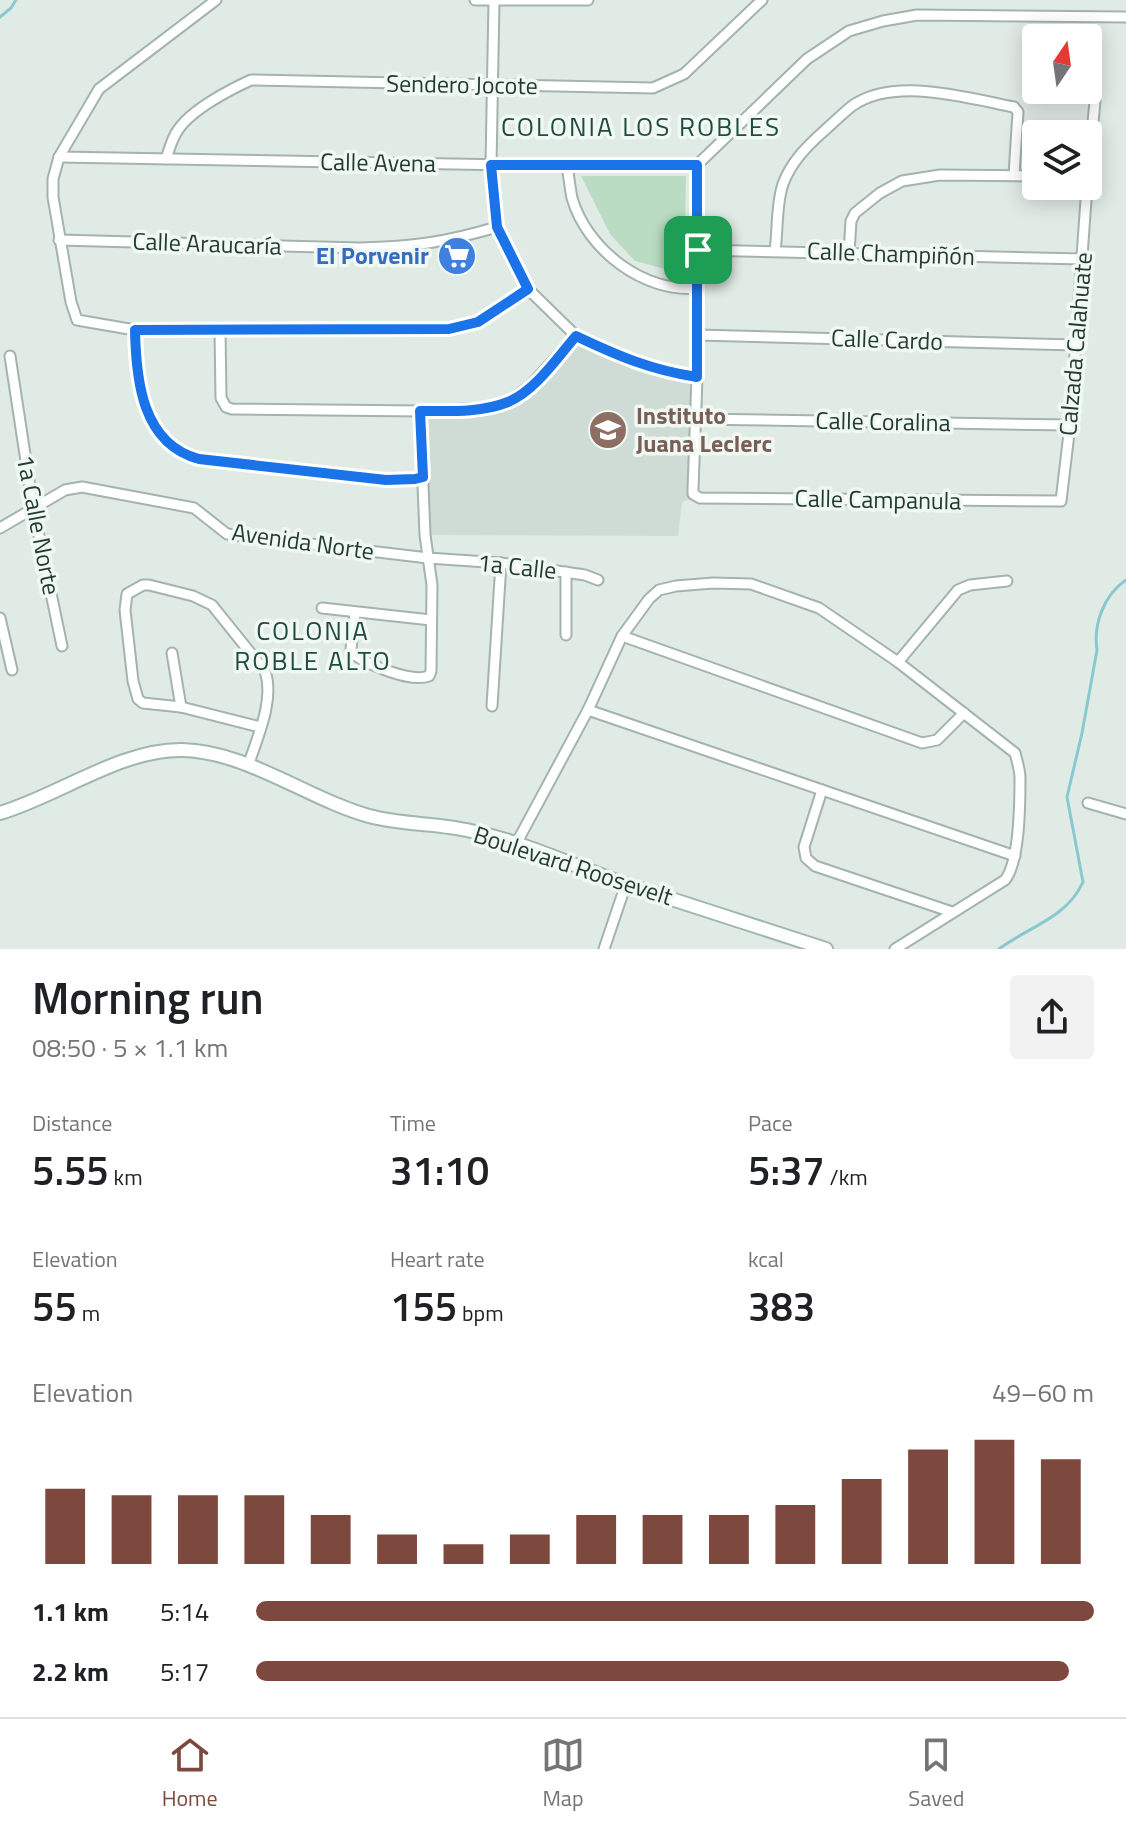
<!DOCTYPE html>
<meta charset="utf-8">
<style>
:root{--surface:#fff;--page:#f2f2f2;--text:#202124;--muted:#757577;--line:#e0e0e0;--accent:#7d483d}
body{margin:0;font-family:"Titillium Web",sans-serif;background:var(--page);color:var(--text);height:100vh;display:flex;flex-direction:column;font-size:30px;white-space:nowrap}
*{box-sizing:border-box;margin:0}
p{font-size:26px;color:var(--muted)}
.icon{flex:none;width:44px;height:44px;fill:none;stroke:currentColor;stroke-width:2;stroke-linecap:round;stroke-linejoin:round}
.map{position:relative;height:949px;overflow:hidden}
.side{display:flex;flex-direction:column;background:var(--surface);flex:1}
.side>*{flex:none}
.needle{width:52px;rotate:13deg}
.fabs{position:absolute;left:1022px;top:24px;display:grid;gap:16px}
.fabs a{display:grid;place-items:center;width:80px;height:80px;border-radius:8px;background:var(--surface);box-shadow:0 4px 20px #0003;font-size:40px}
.pin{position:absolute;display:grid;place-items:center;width:68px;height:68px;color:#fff;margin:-34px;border-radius:16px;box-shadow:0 4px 12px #0006}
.round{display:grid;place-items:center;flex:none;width:84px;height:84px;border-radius:8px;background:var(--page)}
.summary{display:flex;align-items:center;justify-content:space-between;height:136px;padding:0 32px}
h1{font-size:44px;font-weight:600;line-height:60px}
.stats{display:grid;grid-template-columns:repeat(3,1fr);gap:12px;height:136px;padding:8px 32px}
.stats div{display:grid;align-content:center}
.stats b{font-size:40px;font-weight:600}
.stats small{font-size:22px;font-weight:400}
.stats p{font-size:22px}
.chart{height:224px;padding:16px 32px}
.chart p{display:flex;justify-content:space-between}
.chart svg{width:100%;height:144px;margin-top:8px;stroke:var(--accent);stroke-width:6}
ul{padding:0 32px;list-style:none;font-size:26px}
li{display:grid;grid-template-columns:128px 96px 1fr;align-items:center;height:60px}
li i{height:20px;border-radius:10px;background:var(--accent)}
.tabs{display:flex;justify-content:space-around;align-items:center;height:112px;border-top:2px solid var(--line);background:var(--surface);font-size:22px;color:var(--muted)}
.tabs a{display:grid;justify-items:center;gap:4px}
.tabs .selected{color:var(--accent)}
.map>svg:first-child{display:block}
.built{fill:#cfdbd5}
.green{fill:#badcc2}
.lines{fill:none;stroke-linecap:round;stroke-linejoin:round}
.stream{stroke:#8ac8d0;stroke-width:3}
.street-casing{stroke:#a4b3ad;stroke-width:13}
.secondary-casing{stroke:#a0b7ae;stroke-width:16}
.street{stroke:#fff;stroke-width:9}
.secondary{stroke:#fff;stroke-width:12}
.route-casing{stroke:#fff;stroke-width:16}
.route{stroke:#1a73e8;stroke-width:10}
.labels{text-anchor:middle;stroke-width:7;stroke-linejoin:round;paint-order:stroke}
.street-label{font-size:24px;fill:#223c33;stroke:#f1f8f4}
.shop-label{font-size:24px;font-weight:bold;fill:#366cbe;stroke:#f1f8f4;text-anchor:end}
.education-label{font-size:24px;font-weight:bold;fill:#785e54;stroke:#f1f8f4;text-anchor:start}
.neighbourhood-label{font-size:26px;letter-spacing:2px;fill:#1e4d3f;stroke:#f1f8f4}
</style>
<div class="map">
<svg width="1126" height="949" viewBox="0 0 1126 949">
<rect width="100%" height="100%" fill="#e1ebe6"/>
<path class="built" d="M580 334 605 347 647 363 697 377 696 497 682 502 678 536 425 535 420 411 510 401Z"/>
<path class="green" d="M581 176H686L684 274 635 261 610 234Z"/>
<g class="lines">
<g class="stream">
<path d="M0 17 11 8 16 0"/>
<path d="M999 949C1028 927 1067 918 1083 882L1067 797 1082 733 1097 650C1093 624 1104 595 1126 580"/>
</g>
<g class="street-casing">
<g id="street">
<path d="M216 0 99 89 59 157 53 179V197L71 302 77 320 135 330 449 329 478 322 528 289"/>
<path d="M475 0H588"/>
<path d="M494 0 491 165 497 227 528 289 576 336 627 360 672 373 697 377"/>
<path d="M59 157 567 166 697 165"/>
<path d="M166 159C169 150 172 138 178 130 191 110 229 90 251 80L653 88 684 74 762 0"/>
<path d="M697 165V377L693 489V494L700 498 1061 501 1070 425 1087 186"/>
<path d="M697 165 807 59 849 31 883 21 917 15 1126 17"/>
<path d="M567 166C569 177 570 188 572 198 587 250 644 293 697 288"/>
<path d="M1088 176 1095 101"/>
<path d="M59 240 360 248C413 247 446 242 497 227"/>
<path d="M698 250 1083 259"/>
<path d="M775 251C778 230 776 204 783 184 791 162 807 146 824 131 833 123 842 114 852 106 894 76 967 98 1014 107L1018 112 1014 175"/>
<path d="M849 252 851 221 855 213 880 193 902 181 940 175 1036 176"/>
<path d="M220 329 221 398 226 407 232 409 420 411 486 408 510 401 530 386 576 336"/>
<path d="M135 330C136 380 142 444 199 459L386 480H406L423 477"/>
<path d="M697 335 1076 345"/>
<path d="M10 356 33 507 62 646"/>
<path d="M697 419 1070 425"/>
<path d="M0 528 65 490 82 487 194 508 227 534 428 558 501 563 585 575 598 580"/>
<path d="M322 608 431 620"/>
<path d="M355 613 351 649 353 654C369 665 411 683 429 676L431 671 432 585 425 535 420 411"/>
<path d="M0 618 12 670"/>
<path d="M566 635V572"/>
<path d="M622 636 922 743 937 740 964 713"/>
<path d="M172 653 181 707"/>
<path d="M898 662 958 590 970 585 1007 581"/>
<path d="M492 706 501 563"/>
<path d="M588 710 1015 856"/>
<path d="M248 766C257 738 275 700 265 671L212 605 193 596 149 585H143L127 594 125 610 133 681 138 699 143 703 181 707 260 727"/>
<path d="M822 790 804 847 806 858 815 866 952 912"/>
<path d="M1088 803 1126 814"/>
<path d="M516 844 588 710 622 636 649 599 659 590 676 586 713 583 751 584 819 608 898 662 1015 753C1017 761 1020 770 1020 778 1020 803 1020 861 1005 880L895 949"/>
<path d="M604 949 626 884"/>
</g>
</g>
<g class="secondary-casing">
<path id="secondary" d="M0 813C58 796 121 749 182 750 246 751 308 799 369 816 402 825 438 823 471 831 524 842 574 866 625 884 692 906 759 927 826 949"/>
</g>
<use href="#street" class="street"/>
<use href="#secondary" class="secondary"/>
</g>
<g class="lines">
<g class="route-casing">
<path id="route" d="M491 165H697V377C651 370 618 356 576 336 557 358 535 391 508 402 481 413 448 411 420 411L423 477 415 479 386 480 199 459C142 444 136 380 135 330L449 329 478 322 528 289 497 227Z"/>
</g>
<use href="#route" class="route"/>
</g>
<defs>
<g id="supermarket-disc" transform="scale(2)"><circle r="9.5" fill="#3f7fe0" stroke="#f1f8f4"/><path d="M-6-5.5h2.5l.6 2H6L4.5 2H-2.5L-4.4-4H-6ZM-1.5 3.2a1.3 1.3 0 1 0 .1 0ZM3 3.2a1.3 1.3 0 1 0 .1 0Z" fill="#fff"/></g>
<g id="school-disc" transform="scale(2)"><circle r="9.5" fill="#8d6e63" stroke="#f1f8f4"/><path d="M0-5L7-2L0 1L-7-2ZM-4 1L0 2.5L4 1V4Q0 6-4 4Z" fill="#fff"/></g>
</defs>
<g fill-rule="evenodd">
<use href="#supermarket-disc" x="457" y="256"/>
<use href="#school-disc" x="608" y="430"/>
</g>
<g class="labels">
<g class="street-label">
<text transform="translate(462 85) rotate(1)" y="8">Sendero Jocote</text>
<text transform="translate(378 163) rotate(1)" y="8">Calle Avena</text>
<text transform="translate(207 244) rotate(2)" y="8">Calle Araucaría</text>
<text transform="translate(891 254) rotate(2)" y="8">Calle Champiñón</text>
<text transform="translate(887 340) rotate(2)" y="8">Calle Cardo</text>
<text transform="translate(1076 344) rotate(-85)" y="8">Calzada Calahuate</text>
<text transform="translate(883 422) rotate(1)" y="8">Calle Coralina</text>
<text transform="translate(878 500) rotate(1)" y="8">Calle Campanula</text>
<text transform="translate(38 525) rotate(79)" y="8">1a Calle Norte</text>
<text transform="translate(303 542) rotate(8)" y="8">Avenida Norte</text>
<text transform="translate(517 567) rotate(6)" y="8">1a Calle</text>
<text transform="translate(573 866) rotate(18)" y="8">Boulevard Roosevelt</text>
</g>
<g class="shop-label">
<text x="429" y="264">El Porvenir</text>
</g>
<g class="education-label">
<text x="636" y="424">Instituto<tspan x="636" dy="28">Juana Leclerc</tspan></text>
</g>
<g class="neighbourhood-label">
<text x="641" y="136">COLONIA LOS ROBLES</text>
<text x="313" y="640">COLONIA<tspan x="313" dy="30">ROBLE ALTO</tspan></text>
</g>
</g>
</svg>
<div class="fabs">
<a><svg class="needle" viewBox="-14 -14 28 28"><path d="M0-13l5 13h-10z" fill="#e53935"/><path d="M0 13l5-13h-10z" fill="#757577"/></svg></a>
<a><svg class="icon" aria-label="layers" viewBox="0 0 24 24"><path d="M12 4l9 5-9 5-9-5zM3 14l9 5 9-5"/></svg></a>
</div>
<div class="pin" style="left:698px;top:250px;background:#1e9e55"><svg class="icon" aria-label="arrive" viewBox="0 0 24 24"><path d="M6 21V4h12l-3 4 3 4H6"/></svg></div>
</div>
<section class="side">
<div class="summary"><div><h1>Morning run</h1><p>08:50 · 5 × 1.1 km</p></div><a class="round"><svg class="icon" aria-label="share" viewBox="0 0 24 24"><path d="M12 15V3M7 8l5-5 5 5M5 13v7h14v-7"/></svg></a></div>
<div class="stats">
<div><p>Distance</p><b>5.55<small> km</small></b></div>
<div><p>Time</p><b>31:10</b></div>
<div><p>Pace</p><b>5:37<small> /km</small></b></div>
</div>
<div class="stats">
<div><p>Elevation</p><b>55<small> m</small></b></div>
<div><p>Heart rate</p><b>155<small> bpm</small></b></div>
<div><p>kcal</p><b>383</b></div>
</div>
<div class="chart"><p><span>Elevation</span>49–60 m</p>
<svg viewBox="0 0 160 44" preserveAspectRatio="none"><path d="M5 44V21M15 44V23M25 44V23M35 44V23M45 44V29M55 44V35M65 44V38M75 44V35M85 44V29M95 44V29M105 44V29M115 44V26M125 44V18M135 44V9M145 44V6M155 44V12"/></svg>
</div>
<ul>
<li><b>1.1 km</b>5:14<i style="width:100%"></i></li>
<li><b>2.2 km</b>5:17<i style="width:97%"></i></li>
</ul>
</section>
<nav class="tabs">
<a class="selected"><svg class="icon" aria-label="home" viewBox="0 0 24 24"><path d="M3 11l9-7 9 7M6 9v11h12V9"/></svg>Home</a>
<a><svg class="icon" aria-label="map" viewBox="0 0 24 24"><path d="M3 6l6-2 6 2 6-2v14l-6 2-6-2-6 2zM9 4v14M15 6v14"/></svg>Map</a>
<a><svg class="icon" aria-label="saved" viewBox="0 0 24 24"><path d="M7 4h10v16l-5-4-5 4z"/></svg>Saved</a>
</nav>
